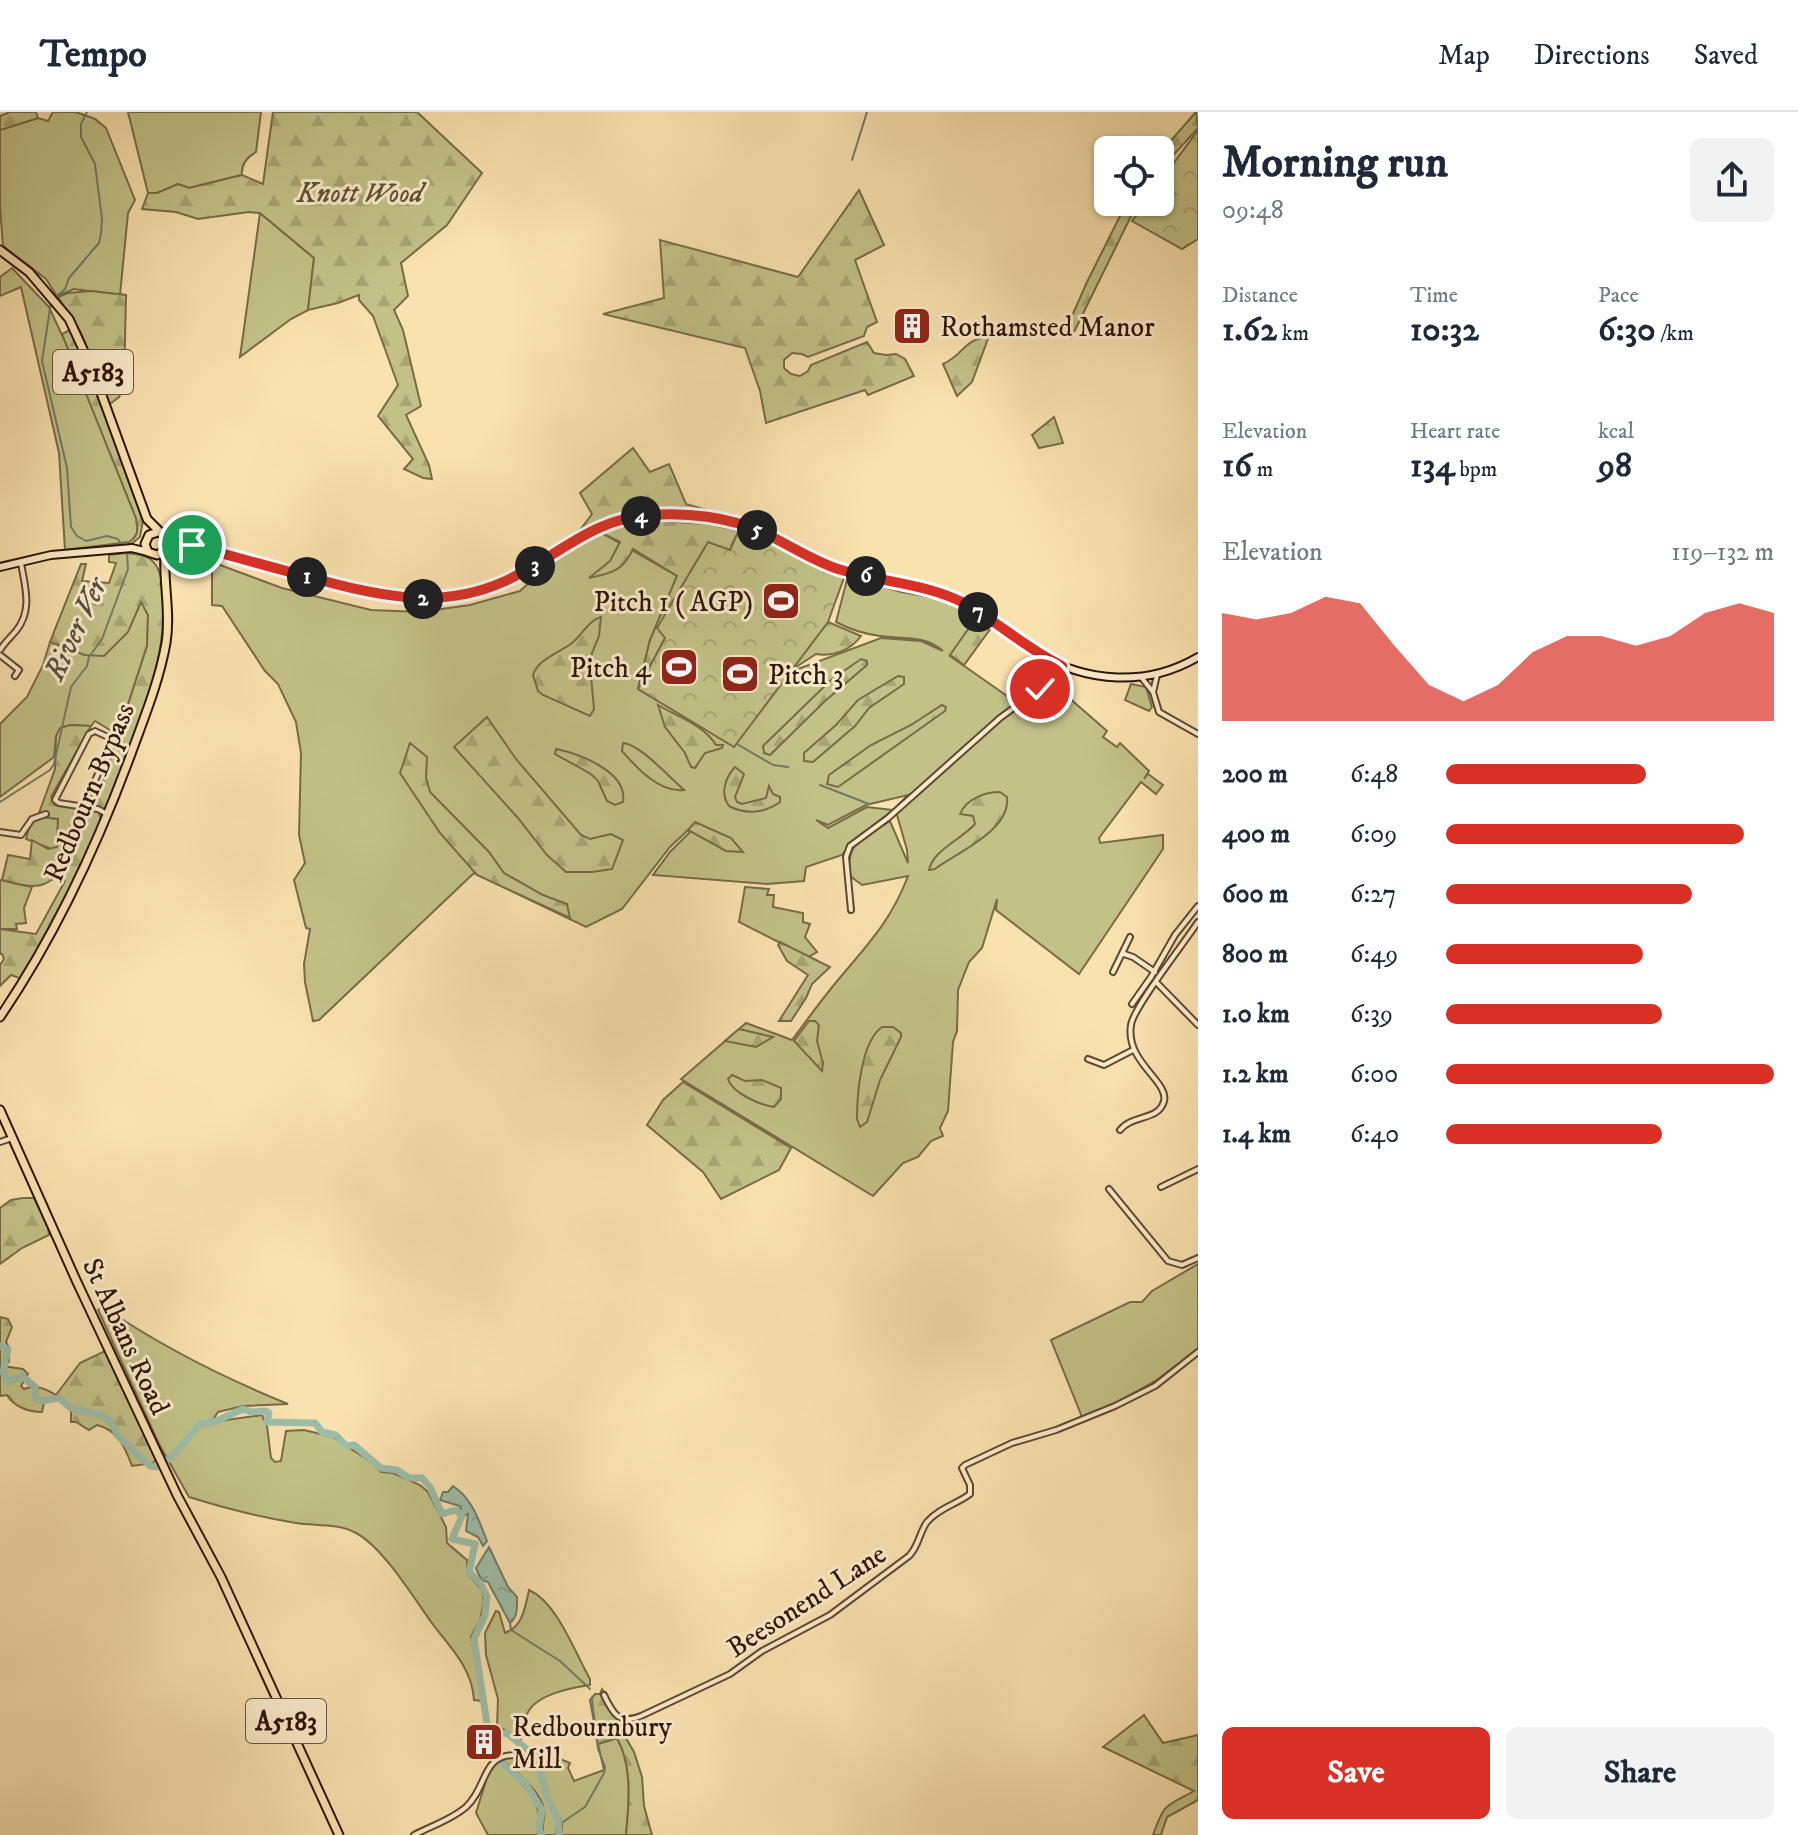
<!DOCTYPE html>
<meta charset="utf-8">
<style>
:root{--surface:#fff;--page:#f2f2f3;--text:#1f2937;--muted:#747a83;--line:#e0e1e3;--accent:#d93025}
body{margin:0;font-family:"IM FELL DW Pica",serif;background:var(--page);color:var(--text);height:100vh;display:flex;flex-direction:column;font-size:30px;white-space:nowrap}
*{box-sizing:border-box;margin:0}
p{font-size:26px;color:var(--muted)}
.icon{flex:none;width:44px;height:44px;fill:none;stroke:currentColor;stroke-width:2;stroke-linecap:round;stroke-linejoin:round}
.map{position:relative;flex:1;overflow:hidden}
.drawer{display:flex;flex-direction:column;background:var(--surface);width:600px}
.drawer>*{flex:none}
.buttons{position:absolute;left:1094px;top:24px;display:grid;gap:16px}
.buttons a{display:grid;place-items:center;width:80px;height:80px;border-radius:12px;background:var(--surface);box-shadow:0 2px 6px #0004;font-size:40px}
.pin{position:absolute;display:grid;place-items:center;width:68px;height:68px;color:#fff;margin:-34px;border:4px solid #fff;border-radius:50%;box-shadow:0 2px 8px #0007}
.km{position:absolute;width:40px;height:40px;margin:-20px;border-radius:50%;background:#222;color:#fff;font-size:22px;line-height:40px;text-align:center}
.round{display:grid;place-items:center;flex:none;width:84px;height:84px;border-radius:12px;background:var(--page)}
.overview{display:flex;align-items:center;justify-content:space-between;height:136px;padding:0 24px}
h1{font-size:44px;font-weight:700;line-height:60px}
.stats{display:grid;grid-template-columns:repeat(3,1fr);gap:12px;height:136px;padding:8px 24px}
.stats div{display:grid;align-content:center}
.stats b{font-size:34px;font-weight:700}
.stats small{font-size:22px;font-weight:400}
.stats p{font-size:22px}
.chart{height:224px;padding:16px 24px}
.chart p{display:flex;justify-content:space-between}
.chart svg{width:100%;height:144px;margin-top:8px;fill:var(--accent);opacity:.7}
.button{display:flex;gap:16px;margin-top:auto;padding:16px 24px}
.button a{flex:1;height:92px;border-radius:12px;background:var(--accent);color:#fff;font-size:32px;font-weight:700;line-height:92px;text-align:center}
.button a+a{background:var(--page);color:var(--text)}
ul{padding:0 24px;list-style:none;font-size:26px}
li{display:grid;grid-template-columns:128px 96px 1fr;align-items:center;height:60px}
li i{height:20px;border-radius:10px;background:var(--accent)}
header{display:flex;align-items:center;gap:48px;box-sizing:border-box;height:112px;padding:0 40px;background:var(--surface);border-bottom:2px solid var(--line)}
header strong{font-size:38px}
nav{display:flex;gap:44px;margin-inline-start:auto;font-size:28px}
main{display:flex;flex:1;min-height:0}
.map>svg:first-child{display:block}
.grass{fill:#c2c288;stroke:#786b48;stroke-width:2}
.forest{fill:url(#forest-firs);stroke:#786b48;stroke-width:2}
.park{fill:url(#park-crowns);stroke:#786b48;stroke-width:2}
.water{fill:url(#water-ripples);stroke:#717a69;stroke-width:2}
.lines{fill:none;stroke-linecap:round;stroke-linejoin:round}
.stream{stroke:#717a69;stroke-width:2}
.river{stroke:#9ebea9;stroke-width:7}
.street-casing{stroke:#614833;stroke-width:8}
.secondary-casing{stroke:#2e1409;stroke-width:10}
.primary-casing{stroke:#2e1409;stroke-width:11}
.street{stroke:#fceccc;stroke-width:4}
.secondary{stroke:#fceccc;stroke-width:6}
.primary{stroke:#fae2b0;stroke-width:7}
.route-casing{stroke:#fff;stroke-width:16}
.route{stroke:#d93025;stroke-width:10}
.labels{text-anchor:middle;stroke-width:6;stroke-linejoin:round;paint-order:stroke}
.shield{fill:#fceccc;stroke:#6c5544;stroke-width:2}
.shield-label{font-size:26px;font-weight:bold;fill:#2e1409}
.park-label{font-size:28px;font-style:italic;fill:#625135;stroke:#fceccc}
.poi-label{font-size:28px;fill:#2e1409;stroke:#fceccc;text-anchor:start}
.street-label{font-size:28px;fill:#2e1409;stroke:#fceccc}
.water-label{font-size:30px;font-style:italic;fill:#555041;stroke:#fceccc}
</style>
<header>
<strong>Tempo</strong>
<nav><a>Map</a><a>Directions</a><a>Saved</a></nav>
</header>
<main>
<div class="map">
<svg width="1198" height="1723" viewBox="0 0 1198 1723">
<defs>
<pattern id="forest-firs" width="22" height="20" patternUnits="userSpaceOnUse" patternTransform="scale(2)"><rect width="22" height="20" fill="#c2c288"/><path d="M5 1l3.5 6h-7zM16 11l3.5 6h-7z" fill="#a7a674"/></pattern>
<pattern id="park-crowns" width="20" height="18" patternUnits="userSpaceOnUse" patternTransform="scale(2)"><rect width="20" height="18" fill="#c2c288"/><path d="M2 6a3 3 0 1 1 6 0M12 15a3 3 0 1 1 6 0" fill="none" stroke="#a7a674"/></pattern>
<pattern id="water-ripples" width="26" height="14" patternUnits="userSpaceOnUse" patternTransform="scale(2)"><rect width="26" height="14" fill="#9ebea9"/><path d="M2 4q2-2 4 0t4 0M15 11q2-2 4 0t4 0" fill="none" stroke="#88a290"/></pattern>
</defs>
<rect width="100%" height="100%" fill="#fae2b0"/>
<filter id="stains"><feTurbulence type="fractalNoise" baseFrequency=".0025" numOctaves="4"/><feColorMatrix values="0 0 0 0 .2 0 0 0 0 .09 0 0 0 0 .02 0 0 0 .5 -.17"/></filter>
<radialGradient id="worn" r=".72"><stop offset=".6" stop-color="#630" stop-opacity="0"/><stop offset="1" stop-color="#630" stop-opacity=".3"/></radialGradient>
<g class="grass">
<path d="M53 0H76L95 7 106 16 135 88 128 101 120 183 74 177 57 184 46 167 3 134 0 95V18L38 6 48 9Z"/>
<path d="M128 0H261L256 40C247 45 241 53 242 63L189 76 178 72 157 81H148Z"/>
<path d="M260 101 314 146 308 198 291 207 240 245Z"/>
<path d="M12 156 49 195 74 249 136 406C138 417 139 424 129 430L65 438 59 341 21 175 0 184V165Z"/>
<path d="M600 420 677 464 650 528 638 577 734 634 787 561 881 526 921 529 943 539C925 523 903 527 880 524 865 522 849 517 836 510L848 464 901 480 942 487 976 506 950 544 1020 593 1052 571 1107 619 1103 625 1117 635 1120 631 1149 659 1144 667 1148 662 1163 673 1156 682 1141 670 1099 726 1100 731 1163 723V737L1079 862 996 798 997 787 982 836 969 850 958 878 957 919 953 930 948 999 940 1016 943 1024 931 1029 918 1045 903 1051 873 1084 681 967 746 911 792 928C807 908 822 887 838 868 868 832 891 809 908 764L862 773 850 764C845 729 864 727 890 709L908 751 907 738 895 696 908 683 866 693 828 713 816 708 828 716 867 695 893 698 851 731 842 743 806 755 804 769 767 772 653 763 670 740 690 720 688 718 670 735 622 797 586 815 474 761 319 908 313 909 305 870 304 852 310 817 306 816 294 768 305 751 299 723 301 641 296 610 278 572 265 559 222 494 212 493V450L282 476 371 498 420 500 470 493 520 479 561 441Z"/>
<path d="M141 489 148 503 147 534 118 623 95 609 91 614 70 613 61 616 56 624 54 645 0 685V612L27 585 43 553 50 530 85 543 127 520Z"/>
<path d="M1131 572 1146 575 1152 595 1149 599 1125 588Z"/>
<path d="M42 705 58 707 57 735 54 738 26 727 31 708Z"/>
<path d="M0 768 32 775 24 796 26 811 16 812 17 817H0Z"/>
<path d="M745 775 769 777 767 783H774L773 795 803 801V810L810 812 805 825 817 840 808 845 739 810Z"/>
<path d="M1198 1152V1237L1157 1268 1110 1294 1082 1305 1051 1228 1130 1190H1142L1152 1179Z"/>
<path d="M102 1194C159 1233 224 1266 288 1292L243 1294 218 1300 214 1306 220 1309 262 1303 267 1314 271 1346 275 1350 281 1349 286 1319 304 1318 333 1325 371 1350 381 1360 393 1361 420 1373 428 1380 446 1415 447 1431 467 1448V1461L482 1478 484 1489 480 1508 471 1525 484 1589 474 1588C472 1557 452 1537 434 1514 415 1488 384 1436 356 1421 338 1411 315 1414 296 1411 259 1405 224 1396 189 1385L159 1332 98 1198Z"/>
<path d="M529 1478C557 1490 575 1541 590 1567V1573C571 1576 536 1582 527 1602 524 1609 524 1619 521 1627L497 1614 498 1587 486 1543 485 1521 496 1499 499 1500 505 1521C523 1514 525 1496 529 1478Z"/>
<path d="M617 1626C633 1655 629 1691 626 1723H561L562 1713 548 1684 538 1648 558 1646 570 1651 568 1656 574 1669 604 1658 598 1632Z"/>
<path d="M512 1645 536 1649 545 1683 556 1707V1723H544C540 1714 546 1706 544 1697 539 1677 516 1660 502 1647Z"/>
<path d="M499 1649C514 1665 531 1676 538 1698 541 1706 537 1714 539 1723H488L476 1701 489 1659Z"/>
</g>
<g class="forest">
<path d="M10 0H36L38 6 0 18V4Z"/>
<path d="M273 0H417L482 61 447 113 401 151 408 184 394 198 403 218 421 294 406 303 429 353 432 367 423 366 404 357 413 347 378 304 398 273 373 204 359 188V183L338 191 308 198 314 146 260 101 249 100 198 107 176 100 142 97 148 81H157L178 72 189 76 242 63 263 72Z"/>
<path d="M1196 0 1198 16 1160 58V41Z"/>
<path d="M859 78 884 133 855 148 877 210 867 215 864 224 808 245 802 242 792 241 784 248V256L791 262 800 264 808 259 811 253 867 230 874 241 886 243 896 242 905 247 914 264 868 283 865 278 766 311 760 279 745 236 603 202 664 186 660 128 798 165Z"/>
<path d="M1127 90H1138L1071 226 1064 222 1087 170Z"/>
<path d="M91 179 126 183 124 273 119 285 110 292 81 221 58 185 68 181Z"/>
<path d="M70 218 99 281 143 409 140 425 130 433 129 430C139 424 138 417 136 406L62 222Z"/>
<path d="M989 224 972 270 957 284 943 252C965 242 961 229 989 224Z"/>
<path d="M1054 305 1063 331 1039 336 1032 323Z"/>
<path d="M633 336 650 360 669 352 686 392 728 404C671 401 629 396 577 422L592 402 580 381Z"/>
<path d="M654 409 710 412 750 422 736 425 730 438 708 431 665 526 638 577 650 528 677 464 633 437C623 459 612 461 589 466L610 449 620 430 600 420 618 412Z"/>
<path d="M126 441C134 442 143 442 150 447 160 454 162 468 163 480 168 558 134 624 108 695L102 697 95 695 147 534 148 503 141 490 128 520 104 544 85 543 50 530 81 452H86L82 469 109 471 116 451 109 450V443Z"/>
<path d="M601 505 599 524 592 541 590 553 594 597 590 604 543 583 538 579 533 563C537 548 560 540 572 531 582 523 589 508 601 505Z"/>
<path d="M976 506 991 516 964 553 950 543Z"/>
<path d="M828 510 861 524C851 538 833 545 816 542L787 561Z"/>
<path d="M861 547 867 549V553L825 589 770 643 764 641 763 634 831 568Z"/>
<path d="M898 564 904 565V572L869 596 855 614 813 650 804 649V641L836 613 858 588Z"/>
<path d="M658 593C678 605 704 613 716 633H723L722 636 705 641 695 656 691 655 685 641 665 615Z"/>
<path d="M942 593 946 595 945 599 838 675 827 672 829 663 871 633 911 613Z"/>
<path d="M487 605 516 647 581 723 590 727 611 722 623 728 612 757 592 760H566L547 743 518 706 454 635Z"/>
<path d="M70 613 91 614 51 685 55 693 96 699 99 701 101 708 67 786 22 867 11 863 0 874V853L4 847 2 842H0V817L36 822 65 769 63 764C54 765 51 769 44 772 31 777 15 771 2 768L8 743 30 747 32 728 48 737 57 735 58 707 42 705 39 701 55 657 56 624 60 616Z"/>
<path d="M410 631 427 645 426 665 430 680 489 740 504 761 543 783 567 792 570 806 477 763 440 721 400 661Z"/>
<path d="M623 631C640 632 670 666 684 678 659 681 637 656 622 639Z"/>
<path d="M556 637C580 642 628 660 623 690L615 693 607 689 598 669 591 662 555 642Z"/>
<path d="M735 655 744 662 735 685 737 690 742 692 766 686 769 674 773 682 780 685V690C765 701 746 703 729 694 720 682 725 666 735 655Z"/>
<path d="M1000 680 1007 685C1011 718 958 740 935 757L929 758C933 738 962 727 975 712L973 704 960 702C966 687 985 680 1000 680Z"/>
<path d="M695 710 731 726 743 740 726 739 688 718Z"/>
<path d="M780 830 830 855 812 872 806 886 791 909H779L808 863 787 849 778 833Z"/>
<path d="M809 909H815L819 913 817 929 823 951 822 959 794 929Z"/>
<path d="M882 915H893L901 921V925L880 968 867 1010 860 1015 857 1007C857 982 861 930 882 915Z"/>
<path d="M739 917 773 925 756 935 725 929Z"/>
<path d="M732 963 745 969 762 968 781 976V987L774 995C760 993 732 981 728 967Z"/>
<path d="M683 970 791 1036 779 1058 721 1087 703 1060 647 1013 663 988Z"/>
<path d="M23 1086H34L48 1115 49 1123 22 1136 0 1152V1096L11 1088Z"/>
<path d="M0 1205 8 1207 12 1215 6 1230 9 1236V1250L2 1254 23 1257 28 1262 21 1274 24 1277C36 1272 46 1277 56 1283L80 1251 107 1238 120 1271 145 1302 160 1342 153 1351 132 1354C125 1335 118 1318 97 1313L89 1318 76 1310H71V1299L56 1284 44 1291 42 1300C29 1300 14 1295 7 1283L0 1284Z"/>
<path d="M602 1577 609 1587 607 1595 620 1610 623 1621 634 1640 642 1665 644 1694 652 1723H626C629 1691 633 1655 617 1626L598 1632 590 1588 595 1582H600Z"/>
<path d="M1144 1603 1163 1631 1198 1623V1688L1167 1705 1161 1723H1153C1165 1689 1166 1695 1194 1679L1103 1635Z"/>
</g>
<g class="park">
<path d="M1198 18V127L1182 137 1132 109 1146 90H1160V70Z"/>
<path d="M739 418 788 437 845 463 828 510 734 635 638 577 665 526 657 516 708 430 730 438Z"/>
</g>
<g class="water">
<path d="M453 1374C472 1386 479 1409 487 1429L483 1434 478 1425 466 1419 468 1402 462 1404 456 1398 461 1397 460 1394 440 1388 443 1380H448Z"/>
<path d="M489 1435 508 1475 517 1485C517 1495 518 1505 510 1511L488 1470 481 1468 476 1456Z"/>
</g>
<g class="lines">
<g class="stream">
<path d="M852 48 867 0"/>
<path d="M57 184 65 177 69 166 99 131 101 121 102 107 95 52 81 25V12L87 0"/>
<path d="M737 632 773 653 788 655"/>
<path d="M820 673 869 692"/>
<path d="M0 690 50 658 54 652 71 575 87 554 89 545 102 527 128 457 127 441 118 427 107 424 86 429 77 424 71 415 67 356 42 249 51 190"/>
<path d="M510 1511 511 1518 560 1549 590 1577"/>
<path d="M560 1712 585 1695 604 1661 605 1655 598 1637 592 1587"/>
</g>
<g class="river">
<path d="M0 1234 8 1237 3 1260 8 1270 22 1264 35 1275 36 1287 41 1289 59 1286 71 1296 100 1303 112 1310 117 1323 150 1354 158 1355 173 1344 200 1312 214 1310 243 1297 251 1300 266 1299 269 1301 267 1310 315 1311 322 1320 336 1323 346 1334 354 1333 381 1356 397 1358 409 1366H422L430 1375 442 1402 456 1398 462 1404 452 1427 475 1432 469 1460 481 1472 487 1485 485 1503 474 1527 488 1618 508 1622 537 1646 547 1685 558 1707 559 1723"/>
<path d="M488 1618 489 1629 500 1649 526 1672 542 1698 539 1717 542 1723"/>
</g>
<g class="street-casing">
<g id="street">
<path d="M0 538C5 530 10 526 16 519 33 498 25 475 21 451"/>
<path d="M0 543 19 558 15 564"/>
<path d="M1141 565 1153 580 1159 600 1198 622"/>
<path d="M1153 580 1157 563"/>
<path d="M83 694 112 632 110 626 95 619 89 622 55 688 59 691 98 697 107 702"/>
<path d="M0 720 21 723 32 707 46 702"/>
<path d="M851 798 846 745 850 734 888 706 1000 606 1049 570 1062 554"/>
<path d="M1124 842 1133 845 1155 860"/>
<path d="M1113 860 1130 825"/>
<path d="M1157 871 1198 913"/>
<path d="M1132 892 1151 865 1175 823 1198 794"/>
<path d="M1088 947 1104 953 1133 938"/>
<path d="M1120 1018C1133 1002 1159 1009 1164 989 1169 969 1125 950 1131 913 1133 896 1185 830 1198 810"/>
<path d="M0 1030 12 1026"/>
<path d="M1161 1075 1198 1057"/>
<path d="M1109 1077 1168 1149 1182 1153 1198 1146"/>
<path d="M604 1583C613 1602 619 1613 641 1604L730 1562 762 1539 830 1503 909 1444C919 1434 919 1421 927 1410 939 1396 957 1392 970 1382V1373L962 1356 965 1353 1012 1331 1056 1318 1115 1294 1155 1274 1198 1240"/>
<path d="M414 1723C431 1714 451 1708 466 1695 488 1675 481 1643 515 1643"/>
</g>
</g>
<g class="secondary-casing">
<g id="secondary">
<path d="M165 423 192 433C233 444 274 456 315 467 360 479 404 492 452 485 505 478 541 444 587 420 631 397 687 398 735 410 770 419 799 443 834 455 872 469 914 469 951 485 983 499 1008 523 1037 541 1087 571 1147 575 1198 545"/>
<path d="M0 455 51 443 132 436 148 440"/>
</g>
</g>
<g class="primary-casing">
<g id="primary">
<path d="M0 138 29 160 69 207 93 259 147 407 168 428 167 437 157 443 148 440 145 432 149 423 158 420"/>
<path d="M0 905C55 824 97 734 131 642 144 606 159 570 166 531 171 500 163 471 165 440"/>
<path d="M0 998 76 1168 177 1383 221 1465 339 1723"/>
</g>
</g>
<use href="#street" class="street"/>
<use href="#secondary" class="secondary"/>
<use href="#primary" class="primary"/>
</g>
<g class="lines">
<g class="route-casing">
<path id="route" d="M192 433C231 444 270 455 309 465 375 483 438 499 503 470 554 448 591 406 650 403 687 400 728 405 762 420 788 432 811 448 838 457 880 470 926 471 966 492 999 511 1027 537 1062 554L1040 577"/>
</g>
<use href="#route" class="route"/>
</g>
<defs>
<g id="building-square" transform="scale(2)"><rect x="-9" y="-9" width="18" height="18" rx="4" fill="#8f2418" stroke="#fceccc"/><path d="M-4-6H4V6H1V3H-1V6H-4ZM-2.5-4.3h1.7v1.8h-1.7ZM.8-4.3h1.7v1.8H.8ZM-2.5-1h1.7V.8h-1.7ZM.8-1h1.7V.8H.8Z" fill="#fff"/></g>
<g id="stadium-square" transform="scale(2)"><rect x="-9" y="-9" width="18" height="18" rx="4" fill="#8f2418" stroke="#fceccc"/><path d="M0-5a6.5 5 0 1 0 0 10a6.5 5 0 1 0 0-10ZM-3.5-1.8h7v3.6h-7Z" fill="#fff"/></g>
</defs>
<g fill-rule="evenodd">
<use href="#building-square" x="912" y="214"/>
<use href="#stadium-square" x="781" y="489"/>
<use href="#stadium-square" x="679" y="555"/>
<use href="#stadium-square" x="740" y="562"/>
<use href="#building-square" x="484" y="1630"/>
</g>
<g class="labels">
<g class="shield">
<rect x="53" y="238" width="80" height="44" rx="6"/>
<rect x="246" y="1587" width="80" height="44" rx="6"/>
</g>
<g class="shield-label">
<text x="93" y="269">A5183</text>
<text x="286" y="1618">A5183</text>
</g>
<g class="park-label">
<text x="360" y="90">Knott Wood</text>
</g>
<g class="poi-label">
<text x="940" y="224">Rothamsted Manor</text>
<text x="753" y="499" text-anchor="end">Pitch 1 ( AGP)</text>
<text x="651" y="565" text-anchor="end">Pitch 4</text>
<text x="768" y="572">Pitch 3</text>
<text x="512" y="1624">Redbournbury<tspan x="512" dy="32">Mill</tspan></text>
</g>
<g class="street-label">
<text transform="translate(88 680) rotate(-67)" y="10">Redbourn Bypass</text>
<text transform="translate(127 1224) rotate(65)" y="10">St Albans Road</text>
<text transform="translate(806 1488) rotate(-33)" y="10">Beesonend Lane</text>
</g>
<g class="water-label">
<text transform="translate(75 517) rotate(-65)" y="10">River Ver</text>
</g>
</g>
<rect width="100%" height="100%" filter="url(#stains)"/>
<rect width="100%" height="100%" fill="url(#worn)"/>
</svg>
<div class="buttons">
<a><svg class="icon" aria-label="locate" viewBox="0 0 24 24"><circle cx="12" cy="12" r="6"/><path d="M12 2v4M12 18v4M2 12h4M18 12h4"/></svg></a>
</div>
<div class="pin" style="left:192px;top:433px;background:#1e9e55"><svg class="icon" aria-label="arrive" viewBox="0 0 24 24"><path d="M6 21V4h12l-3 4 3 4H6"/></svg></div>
<div class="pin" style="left:1040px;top:577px;background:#d93025"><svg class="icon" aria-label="check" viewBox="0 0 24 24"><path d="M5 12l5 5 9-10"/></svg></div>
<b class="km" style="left:307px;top:465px">1</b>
<b class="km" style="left:423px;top:487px">2</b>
<b class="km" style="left:535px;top:454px">3</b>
<b class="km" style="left:641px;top:404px">4</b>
<b class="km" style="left:757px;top:418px">5</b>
<b class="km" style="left:866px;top:464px">6</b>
<b class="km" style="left:978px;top:500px">7</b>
</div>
<section class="drawer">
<div class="overview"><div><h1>Morning run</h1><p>09:48</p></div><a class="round"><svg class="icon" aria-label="share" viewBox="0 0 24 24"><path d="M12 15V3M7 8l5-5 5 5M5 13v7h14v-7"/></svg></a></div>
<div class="stats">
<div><p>Distance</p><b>1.62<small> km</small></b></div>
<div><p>Time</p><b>10:32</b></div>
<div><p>Pace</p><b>6:30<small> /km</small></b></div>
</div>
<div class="stats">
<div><p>Elevation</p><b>16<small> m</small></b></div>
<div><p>Heart rate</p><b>134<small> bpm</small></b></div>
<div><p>kcal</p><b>98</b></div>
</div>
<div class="chart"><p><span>Elevation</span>119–132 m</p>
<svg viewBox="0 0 160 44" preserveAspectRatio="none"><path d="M0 44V11L10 13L20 11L30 6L40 8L50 21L60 33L70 38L80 33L90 23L100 18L110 18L120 21L130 18L140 11L150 8L160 11V44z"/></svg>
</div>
<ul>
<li><b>200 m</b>6:48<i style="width:61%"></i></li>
<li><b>400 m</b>6:09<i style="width:91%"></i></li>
<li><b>600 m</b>6:27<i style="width:75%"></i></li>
<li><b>800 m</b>6:49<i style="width:60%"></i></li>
<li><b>1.0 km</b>6:39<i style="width:66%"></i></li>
<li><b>1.2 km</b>6:00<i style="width:100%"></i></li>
<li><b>1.4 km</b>6:40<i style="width:66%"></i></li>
</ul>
<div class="button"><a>Save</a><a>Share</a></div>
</section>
</main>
